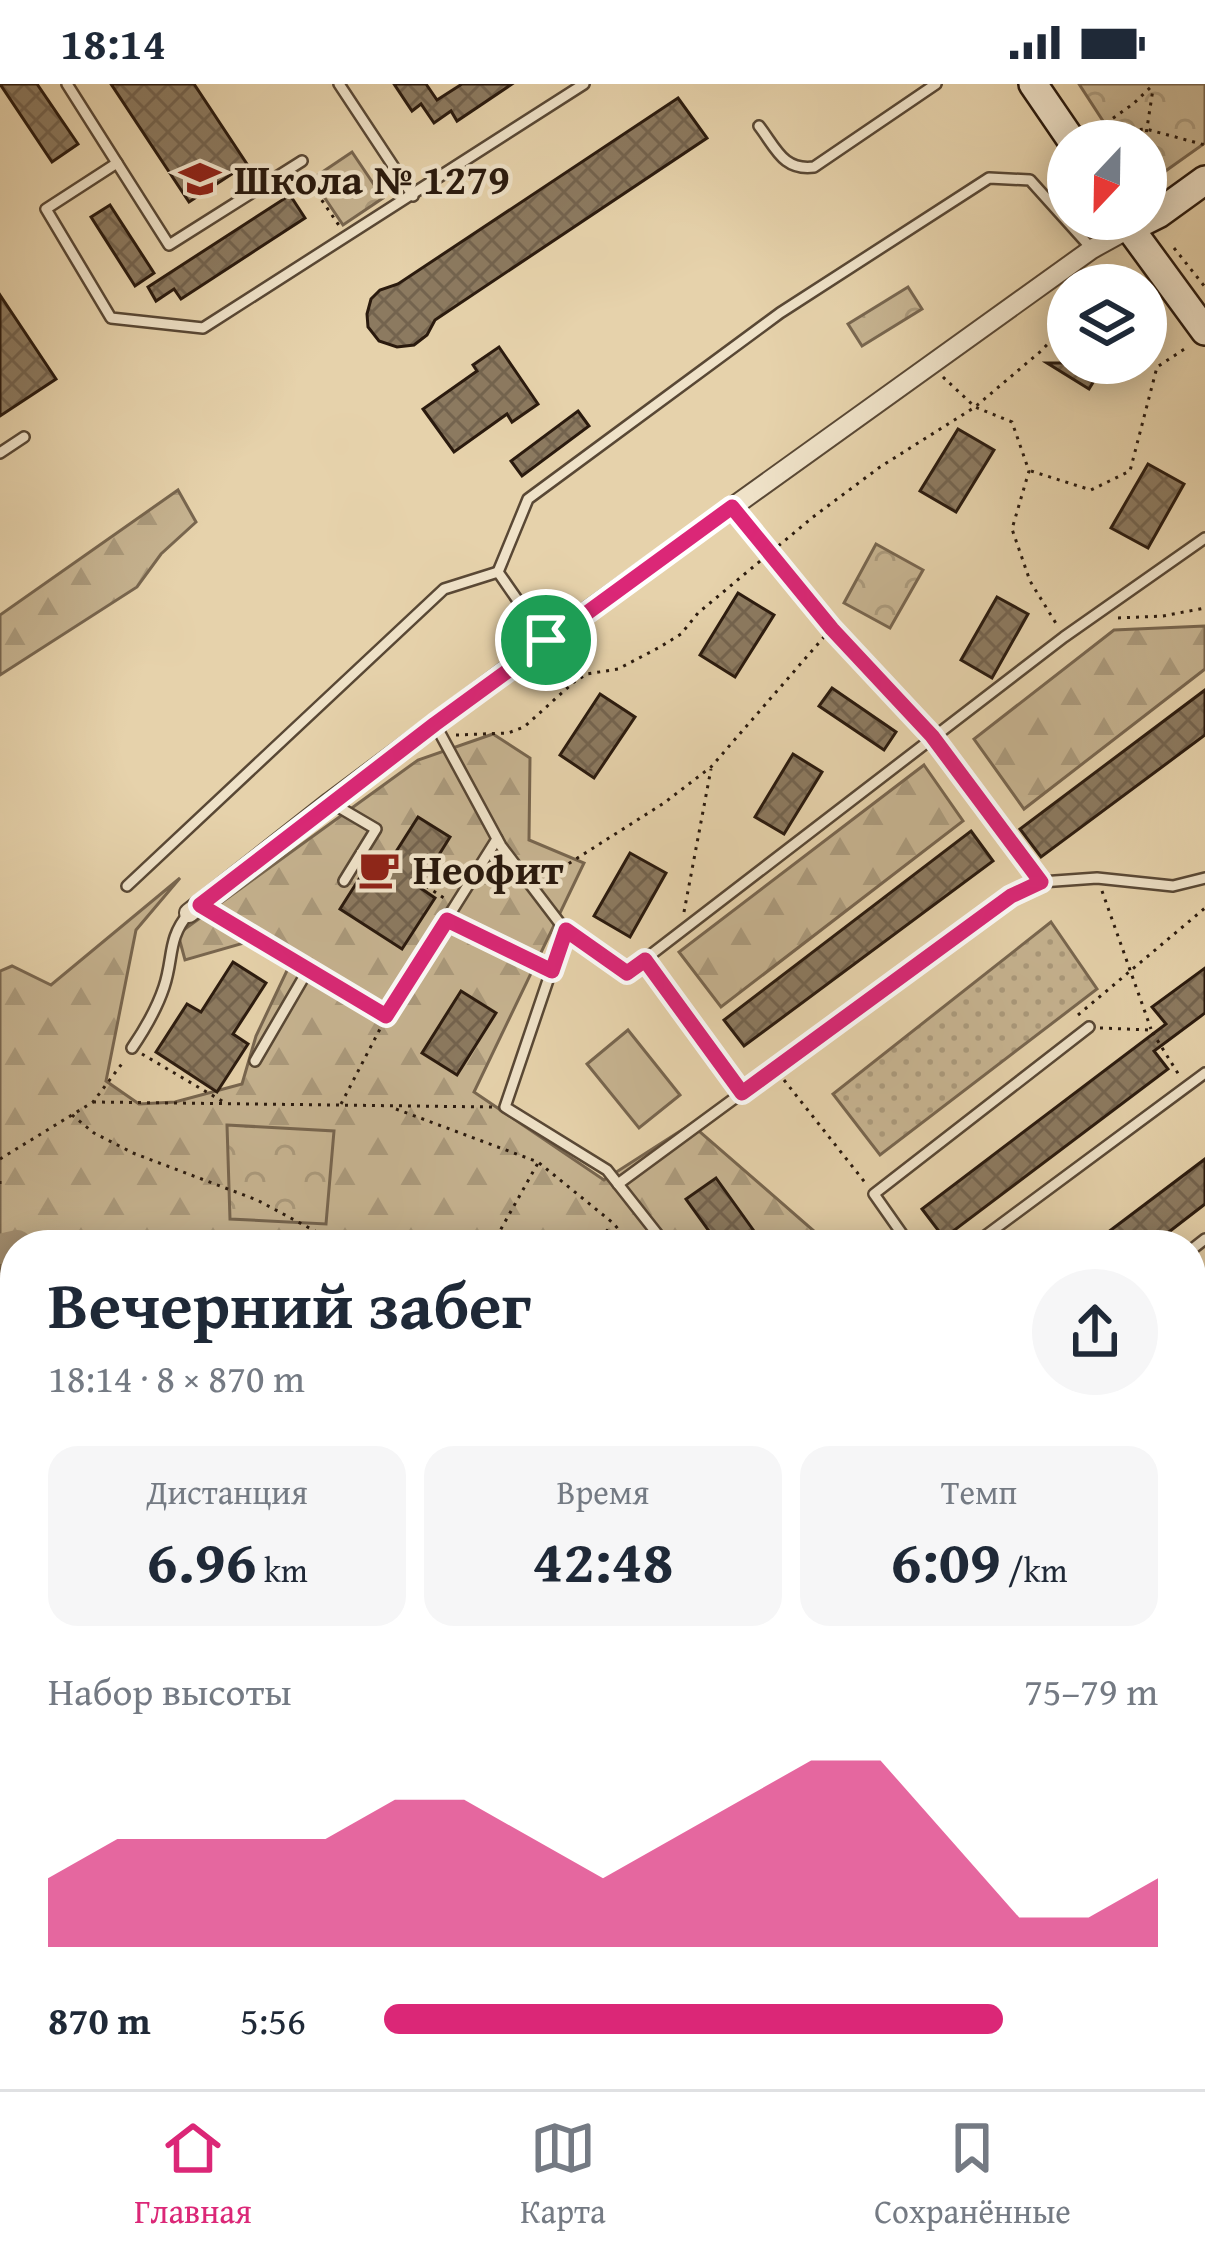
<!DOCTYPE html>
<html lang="ru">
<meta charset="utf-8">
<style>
:root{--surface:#fff;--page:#f6f6f7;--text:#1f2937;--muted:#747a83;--line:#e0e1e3;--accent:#db2777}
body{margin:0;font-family:"Gentium Book Plus",serif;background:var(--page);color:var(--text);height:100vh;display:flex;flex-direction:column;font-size:45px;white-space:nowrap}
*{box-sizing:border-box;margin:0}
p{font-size:39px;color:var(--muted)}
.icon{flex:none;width:66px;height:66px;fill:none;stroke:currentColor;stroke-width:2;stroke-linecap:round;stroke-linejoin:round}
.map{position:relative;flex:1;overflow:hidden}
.sheet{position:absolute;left:0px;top:1146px;width:1206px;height:861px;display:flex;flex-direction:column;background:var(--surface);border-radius:48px 48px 0 0;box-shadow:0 6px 30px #0003}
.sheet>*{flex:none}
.needle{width:78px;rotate:202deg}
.controls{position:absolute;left:1047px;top:36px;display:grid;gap:24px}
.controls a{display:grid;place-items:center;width:120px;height:120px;border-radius:50%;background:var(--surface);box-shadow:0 6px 30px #0003;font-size:60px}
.pin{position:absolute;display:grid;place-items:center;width:102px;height:102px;color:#fff;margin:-51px;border:6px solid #fff;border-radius:50%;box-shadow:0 3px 12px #0007}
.round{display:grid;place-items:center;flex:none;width:126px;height:126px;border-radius:63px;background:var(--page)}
.head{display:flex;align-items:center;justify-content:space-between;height:204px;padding:0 48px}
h1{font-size:66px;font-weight:700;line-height:90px}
.stats{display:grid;grid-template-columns:repeat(3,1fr);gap:18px;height:204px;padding:12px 48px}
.stats div{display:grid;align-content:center;border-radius:30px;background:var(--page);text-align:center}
.stats b{font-size:60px;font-weight:700}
.stats small{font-size:33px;font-weight:400}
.stats p{font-size:33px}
.chart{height:336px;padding:24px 48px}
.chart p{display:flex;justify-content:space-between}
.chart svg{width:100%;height:216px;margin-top:12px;fill:var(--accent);opacity:.7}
ul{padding:0 48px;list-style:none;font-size:39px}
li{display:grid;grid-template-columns:192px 144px 1fr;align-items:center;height:90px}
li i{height:30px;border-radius:15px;background:var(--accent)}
.status{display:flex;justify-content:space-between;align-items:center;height:84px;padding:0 60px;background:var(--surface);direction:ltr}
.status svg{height:33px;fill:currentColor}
.tab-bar{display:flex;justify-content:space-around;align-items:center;height:168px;border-top:3px solid var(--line);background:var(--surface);font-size:33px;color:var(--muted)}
.tab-bar a{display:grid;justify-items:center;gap:6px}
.tab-bar .current{color:var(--accent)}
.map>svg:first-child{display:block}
.grass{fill:url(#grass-dots);stroke:#78664f;stroke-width:3}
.forest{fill:url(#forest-firs);stroke:#78664f;stroke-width:3}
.park{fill:url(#park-crowns);stroke:#78664f;stroke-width:3}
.garden{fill:#c6b390;stroke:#78664f;stroke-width:3}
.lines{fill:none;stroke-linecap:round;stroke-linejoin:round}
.river{stroke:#a69376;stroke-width:30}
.building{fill:url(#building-cross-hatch);stroke:#2a1a0e;stroke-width:3}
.lane-casing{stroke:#594835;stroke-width:14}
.street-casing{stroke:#594835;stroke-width:22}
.secondary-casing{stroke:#2a1a0e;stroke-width:32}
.path{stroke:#2a1a0e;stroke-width:3;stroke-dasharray:3 6;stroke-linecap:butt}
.lane{stroke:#efe2c8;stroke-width:9}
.street{stroke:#efe2c8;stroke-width:18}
.secondary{stroke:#efe2c8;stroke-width:27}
.route-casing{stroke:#fff;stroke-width:24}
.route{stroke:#db2777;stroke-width:15}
.labels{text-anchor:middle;stroke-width:9;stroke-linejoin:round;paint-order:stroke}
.poi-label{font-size:42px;font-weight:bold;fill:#2a1a0e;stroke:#efe2c8;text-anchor:start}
</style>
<div class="status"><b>18:14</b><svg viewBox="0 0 49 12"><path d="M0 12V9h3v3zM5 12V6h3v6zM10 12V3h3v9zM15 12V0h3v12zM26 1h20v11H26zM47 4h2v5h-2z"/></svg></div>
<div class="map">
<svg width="1205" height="2005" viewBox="0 0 1205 2005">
<defs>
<pattern id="grass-dots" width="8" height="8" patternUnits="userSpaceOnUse" patternTransform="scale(3)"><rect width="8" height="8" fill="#c6b390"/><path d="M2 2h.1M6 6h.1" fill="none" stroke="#aa997b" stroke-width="1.8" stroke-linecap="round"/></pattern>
<pattern id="forest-firs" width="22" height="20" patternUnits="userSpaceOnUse" patternTransform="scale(3)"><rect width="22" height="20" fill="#c6b390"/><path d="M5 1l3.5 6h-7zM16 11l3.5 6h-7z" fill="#aa997b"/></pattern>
<pattern id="park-crowns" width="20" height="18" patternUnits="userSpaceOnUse" patternTransform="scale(3)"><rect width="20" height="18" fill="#c6b390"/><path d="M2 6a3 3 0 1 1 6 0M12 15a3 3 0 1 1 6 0" fill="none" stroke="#aa997b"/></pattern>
<pattern id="building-cross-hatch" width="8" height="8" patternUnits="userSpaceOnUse" patternTransform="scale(3)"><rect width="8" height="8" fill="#8c7a60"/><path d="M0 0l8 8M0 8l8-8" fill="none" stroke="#73634e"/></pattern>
</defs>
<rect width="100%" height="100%" fill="#e6d2ab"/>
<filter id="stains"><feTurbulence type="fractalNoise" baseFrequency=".00167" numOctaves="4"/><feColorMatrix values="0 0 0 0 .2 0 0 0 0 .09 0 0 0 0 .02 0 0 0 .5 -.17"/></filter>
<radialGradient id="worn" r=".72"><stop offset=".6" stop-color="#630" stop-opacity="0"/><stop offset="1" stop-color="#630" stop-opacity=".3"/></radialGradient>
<path class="grass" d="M1051 838 1097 905 880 1071 833 1010Z"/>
<g class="forest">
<path d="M178 406 196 438 161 470 137 503 0 591V531Z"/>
<path d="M1205 542V585L1024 725 974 655 1114 546Z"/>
<path d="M493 650 530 674 529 756 584 779 474 1008 604 1096 691 1040 830 1161H15V1213L0 1210V887L12 882 51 901 180 794 136 846 106 997 139 1020 175 1018 242 1000 256 952 292 876 247 858 185 876 178 850 418 676Z"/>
<path d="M924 681 963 737 721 923 679 868Z"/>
<path d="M0 1333 12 1341 15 1346V1494L7 1491 6 1522 15 1534V1553L0 1536Z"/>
<path d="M1205 1400V1488L1191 1499V1407Z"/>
<path d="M1191 1505 1205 1517V1955L1201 1959 1191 1958Z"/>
</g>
<g class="park">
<path d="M1079 0H1205V59L1157 93 1146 90V57H1116Z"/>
<path d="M352 68 383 114 343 141 312 95Z"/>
<path d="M908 203 922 225 862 262 848 240Z"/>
<path d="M876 460 923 486 890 544 844 519Z"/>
<path d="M227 1041 334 1047 326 1140 230 1135Z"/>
</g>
<path class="garden" d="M628 946 680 1011 639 1044 587 980Z"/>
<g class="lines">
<g class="river">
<path d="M0 1165 17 1161"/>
<path d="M1191 1786 1205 1809"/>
</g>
</g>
<g class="building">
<path d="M0 0H37L78 60 52 78Z"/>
<path d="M111 0H194L247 80 189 118Z"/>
<path d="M394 0H426L437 16 462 0H512L457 37 451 27 434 39 421 20 412 27Z"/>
<path d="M678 14 707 54 435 236 427 251 414 261 397 263 379 257 368 243 367 230 371 215 380 206 398 200Z"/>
<path d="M290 111 305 134 181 215 174 205 156 217 148 203Z"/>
<path d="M110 121 154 189 135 202 91 133Z"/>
<path d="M0 211 56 295 0 332Z"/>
<path d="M499 263 538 320 512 338 507 330 454 368 423 325 477 287 473 281Z"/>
<path d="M1047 279H1105L1089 305Z"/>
<path d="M578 327 589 342 522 392 511 377Z"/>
<path d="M958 345 994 366 956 428 920 407Z"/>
<path d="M1148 380 1184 400 1148 464 1111 444Z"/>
<path d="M738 509 774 531 735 593 700 571Z"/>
<path d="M997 513 1028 530 992 594 961 576Z"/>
<path d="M832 604 896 648 884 666 819 622Z"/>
<path d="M1205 606V651L1041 773 1020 745Z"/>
<path d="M600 610 635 633 594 694 560 671Z"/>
<path d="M793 670 822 688 784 750 755 733Z"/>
<path d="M418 733 450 753 419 803 435 814 402 865 340 825 371 776 385 785Z"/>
<path d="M971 747 993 777 744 962 724 936Z"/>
<path d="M630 769 666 789 630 853 594 832Z"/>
<path d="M233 878 266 899 233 950 248 960 217 1008 156 968 187 920 201 928Z"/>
<path d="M1205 884V929L1154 967 1168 985 944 1154 922 1125 1166 940 1152 923Z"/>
<path d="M461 907 496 929 457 991 422 969Z"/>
<path d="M1205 1075V1120L1152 1161H1091Z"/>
<path d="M716 1094 764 1161H719L686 1115Z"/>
<path d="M0 1595 15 1613V1632L0 1645Z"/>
</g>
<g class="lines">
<g class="lane-casing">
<g id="lane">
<path d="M67 0 117 79 46 125 111 234 203 244 584 0"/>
<path d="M339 0 413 112"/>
<path d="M759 42C776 64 783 87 814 83L936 0"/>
<path d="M117 79 169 161 302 77"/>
<path d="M0 369 24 353"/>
<path d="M546 557 498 488 528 415 780 229 989 94 1030 96 1092 165"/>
<path d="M435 640 501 762 565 846 505 1023 607 1086 666 1161"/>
<path d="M330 718 376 745 344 797"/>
<path d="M127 802 444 505 498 488"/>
<path d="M200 821 308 886 255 977"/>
<path d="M565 846 627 889 1064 553 1205 454"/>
<path d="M386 932 497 755"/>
<path d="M132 964C145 945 157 924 164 903 174 873 167 855 189 829"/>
<path d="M618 1100 1011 811 1041 798 1097 794 1173 802 1205 794"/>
<path d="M907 1157 874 1110 1089 943"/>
<path d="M973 1161 1205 989"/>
<path d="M1191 1166 1205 1155"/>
<path d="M1191 1473 1205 1463"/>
<path d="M0 1558 15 1570"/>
<path d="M1191 1565 1205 1575"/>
<path d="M0 1693 15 1680"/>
<path d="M838 1992 870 2004 892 1992"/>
<path d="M909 1992 939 2005"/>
<path d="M1187 1992 1205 2001"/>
<path d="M216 2005 234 1992"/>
<path d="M510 2005 524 1992"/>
</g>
</g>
<g class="street-casing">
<g id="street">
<path d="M189 829 330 718 546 557 1092 165 1130 144"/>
<path d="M0 1977 15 1966"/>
<path d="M325 1992 335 2005"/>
<path d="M688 1992 714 2005"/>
</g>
</g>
<g class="secondary-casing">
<g id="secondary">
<path d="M1033 0 1072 57"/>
<path d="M1123 135 1205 247"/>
<path d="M1130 144 1158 130 1205 96"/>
</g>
</g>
<g class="path">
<path d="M1091 50 1133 20 1153 1"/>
<path d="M1095 50 1146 45 1205 61"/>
<path d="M1145 57 1153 5"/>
<path d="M289 104 319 112 340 143"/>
<path d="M1174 164 1205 203"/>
<path d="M1109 201 1129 183"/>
<path d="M943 293 975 323 1012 338 1029 387 1012 445 1030 497 1057 541"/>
<path d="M1031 387 1091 406 1130 387 1157 283 1186 264"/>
<path d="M745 439 832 545 924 644"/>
<path d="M1118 534 1163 532 1205 524"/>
<path d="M456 651 508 649 524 643 574 598 587 590 618 585 660 563 681 550 698 529 813 433 880 383 975 323 1041 267 1068 239"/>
<path d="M941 665 1033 787"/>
<path d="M546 794 664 719 711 683 830 546"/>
<path d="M426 802 444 814"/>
<path d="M1102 807 1151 945"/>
<path d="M684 828 711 685"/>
<path d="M462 843 539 881"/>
<path d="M651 884 734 997"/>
<path d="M319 893 373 925"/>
<path d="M1078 931 1205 824"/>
<path d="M1100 944 1151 946 1179 991"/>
<path d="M142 970 227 1020"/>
<path d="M784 996 867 1101"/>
<path d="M93 1018 494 1023"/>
<path d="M341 1020 381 943"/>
<path d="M396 1025 538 1078 613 1139 632 1161"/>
<path d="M72 1031 94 1049 133 1069 257 1116 328 1154 376 1161"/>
<path d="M0 1075 93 1018 124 977"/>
<path d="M0 1097V1106"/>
<path d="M492 1161 538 1079"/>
<path d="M594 1161 612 1141"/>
<path d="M0 1404 15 1412"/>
<path d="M0 1465 15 1451"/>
<path d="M1191 1650 1199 1653 1205 1651"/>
<path d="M1191 1966 1205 1972"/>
</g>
<use href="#lane" class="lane"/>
<use href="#street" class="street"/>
<use href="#secondary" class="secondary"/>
</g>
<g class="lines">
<g class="route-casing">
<path id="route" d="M732 423 832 545 932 652 1041 798 1011 812 742 1009 645 876 627 889 566 846 552 887 447 836 386 932 200 821 435 640Z"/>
</g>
<use href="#route" class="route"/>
</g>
<defs>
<g id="school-bare" transform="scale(3.24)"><path d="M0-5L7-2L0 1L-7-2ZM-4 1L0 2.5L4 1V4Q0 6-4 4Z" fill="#8f2418" stroke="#efe2c8" stroke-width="2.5" paint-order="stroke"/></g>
<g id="cafe-bare" transform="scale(3.24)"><path d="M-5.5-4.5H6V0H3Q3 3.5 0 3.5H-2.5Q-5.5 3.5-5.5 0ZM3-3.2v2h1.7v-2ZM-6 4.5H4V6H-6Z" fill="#8f2418" stroke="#efe2c8" stroke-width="2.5" paint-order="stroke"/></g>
</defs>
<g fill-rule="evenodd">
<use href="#school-bare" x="200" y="95"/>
<use href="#cafe-bare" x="379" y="785"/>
</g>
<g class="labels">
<g class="poi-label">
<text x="234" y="110">Школа № 1279</text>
<text x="413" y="800">Неофит</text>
</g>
</g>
<rect width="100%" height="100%" filter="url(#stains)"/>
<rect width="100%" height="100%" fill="url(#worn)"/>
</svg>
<div class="controls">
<a><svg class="needle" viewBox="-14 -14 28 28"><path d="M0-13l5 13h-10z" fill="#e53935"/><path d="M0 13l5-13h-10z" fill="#747a83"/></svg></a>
<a><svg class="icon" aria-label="layers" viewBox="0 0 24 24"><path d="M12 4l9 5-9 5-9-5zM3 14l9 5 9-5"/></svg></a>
</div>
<div class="pin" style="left:546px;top:556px;background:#1e9e55"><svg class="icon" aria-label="arrive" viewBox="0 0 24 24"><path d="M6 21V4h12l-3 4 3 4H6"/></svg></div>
<section class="sheet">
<div class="head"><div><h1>Вечерний забег</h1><p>18:14 · 8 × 870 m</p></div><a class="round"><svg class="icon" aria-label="share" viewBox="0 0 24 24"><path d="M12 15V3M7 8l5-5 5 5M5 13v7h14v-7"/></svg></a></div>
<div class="stats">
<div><p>Дистанция</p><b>6.96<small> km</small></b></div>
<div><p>Время</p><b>42:48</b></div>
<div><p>Темп</p><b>6:09<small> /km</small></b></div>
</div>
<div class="chart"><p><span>Набор высоты</span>75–79 m</p>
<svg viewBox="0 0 160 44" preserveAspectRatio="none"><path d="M0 44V30L10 22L20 22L30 22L40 22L50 14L60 14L70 22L80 30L90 22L100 14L110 6L120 6L130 22L140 38L150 38L160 30V44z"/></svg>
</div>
<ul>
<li><b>870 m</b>5:56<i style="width:80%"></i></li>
</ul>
</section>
</div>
<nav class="tab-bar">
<a class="current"><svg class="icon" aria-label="home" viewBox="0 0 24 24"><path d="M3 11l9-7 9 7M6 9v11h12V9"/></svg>Главная</a>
<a><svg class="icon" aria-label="map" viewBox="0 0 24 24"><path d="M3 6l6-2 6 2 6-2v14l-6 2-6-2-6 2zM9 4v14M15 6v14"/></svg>Карта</a>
<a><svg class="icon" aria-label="saved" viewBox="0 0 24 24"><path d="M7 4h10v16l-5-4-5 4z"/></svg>Сохранённые</a>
</nav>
